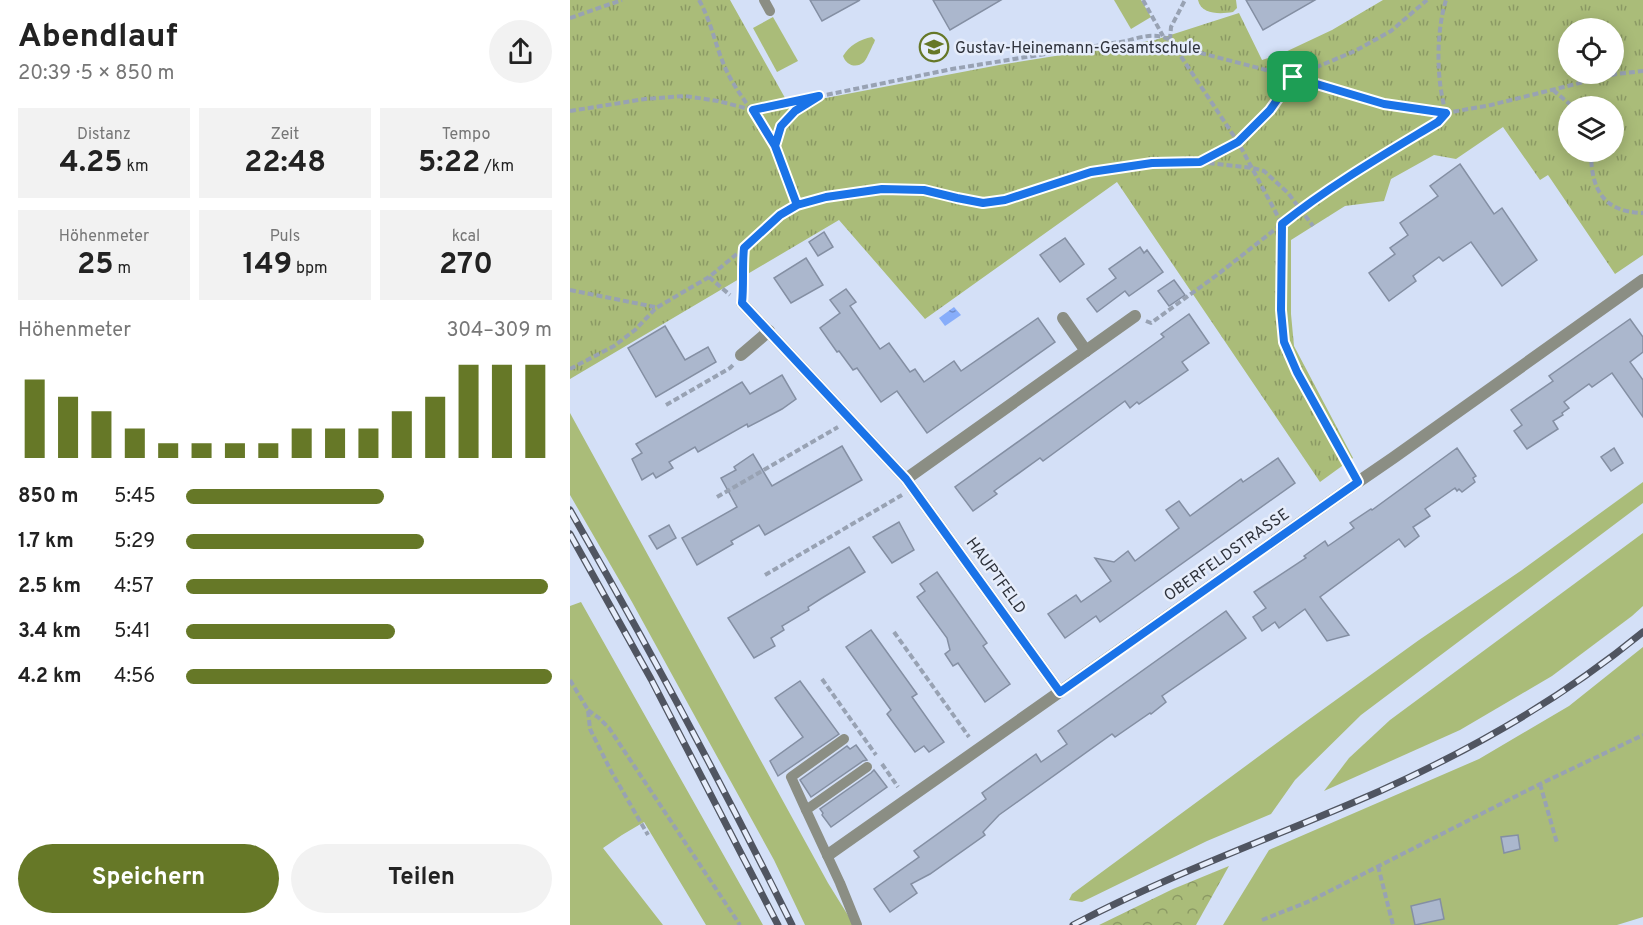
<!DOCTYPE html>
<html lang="de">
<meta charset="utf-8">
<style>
:root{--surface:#fff;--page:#f2f2f2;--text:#222;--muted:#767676;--accent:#667827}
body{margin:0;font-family:Overpass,sans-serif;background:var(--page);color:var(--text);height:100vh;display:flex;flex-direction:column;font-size:22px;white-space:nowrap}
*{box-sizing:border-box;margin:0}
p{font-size:20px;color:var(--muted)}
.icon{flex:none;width:33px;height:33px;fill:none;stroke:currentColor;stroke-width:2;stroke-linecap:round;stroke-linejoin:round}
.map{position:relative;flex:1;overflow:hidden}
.side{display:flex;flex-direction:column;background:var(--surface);width:570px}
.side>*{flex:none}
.fabs{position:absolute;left:988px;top:18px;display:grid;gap:12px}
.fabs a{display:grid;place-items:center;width:66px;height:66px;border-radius:50%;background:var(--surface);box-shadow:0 3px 15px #0003;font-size:30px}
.pin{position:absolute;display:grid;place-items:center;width:51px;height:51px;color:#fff;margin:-26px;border-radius:12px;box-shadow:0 3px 9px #0006}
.round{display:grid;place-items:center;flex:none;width:63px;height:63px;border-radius:32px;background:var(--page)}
.summary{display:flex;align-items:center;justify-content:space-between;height:102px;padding:0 18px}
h1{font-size:33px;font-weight:700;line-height:45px}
.figures{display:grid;grid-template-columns:repeat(3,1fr);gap:9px;height:102px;padding:6px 18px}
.figures div{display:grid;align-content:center;border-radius:0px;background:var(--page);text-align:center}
.figures b{font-size:30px;font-weight:700}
.figures small{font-size:16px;font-weight:400}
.figures p{font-size:16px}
.chart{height:168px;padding:12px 18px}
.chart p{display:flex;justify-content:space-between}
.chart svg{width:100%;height:108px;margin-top:6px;stroke:var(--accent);stroke-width:6}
.button{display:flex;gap:12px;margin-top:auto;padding:12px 18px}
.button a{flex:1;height:69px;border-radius:36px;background:var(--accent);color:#fff;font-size:24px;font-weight:700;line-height:69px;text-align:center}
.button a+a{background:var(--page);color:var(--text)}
ul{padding:0 18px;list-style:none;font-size:20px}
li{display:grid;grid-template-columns:96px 72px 1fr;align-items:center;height:45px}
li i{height:15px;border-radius:8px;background:var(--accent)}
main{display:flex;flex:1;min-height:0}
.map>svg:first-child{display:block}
.green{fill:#aabc79}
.forest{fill:url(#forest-crowns)}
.park{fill:url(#park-tufts);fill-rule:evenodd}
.water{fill:url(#water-ripples)}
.building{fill:#abb7cd;stroke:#848fa3;stroke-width:1.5}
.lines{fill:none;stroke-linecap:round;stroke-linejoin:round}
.path{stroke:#98a2b3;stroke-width:4;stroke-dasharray:6 3;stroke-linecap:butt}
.lane{stroke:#8b8e84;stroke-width:10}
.street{stroke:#8b8e84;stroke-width:12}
.rail-casing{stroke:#505561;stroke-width:7}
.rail{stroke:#e6edfb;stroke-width:4.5;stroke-dasharray:14;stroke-linecap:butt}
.route-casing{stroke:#fff;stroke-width:12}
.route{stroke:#1a73e8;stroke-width:8}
.labels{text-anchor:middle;stroke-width:5;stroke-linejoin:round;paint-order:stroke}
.poi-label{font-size:16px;fill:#2e323b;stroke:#e6edfb;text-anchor:start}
.street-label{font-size:16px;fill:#2e323b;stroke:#e6edfb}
</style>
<main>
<section class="side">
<div class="summary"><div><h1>Abendlauf</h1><p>20:39 · 5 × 850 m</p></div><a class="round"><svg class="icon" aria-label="share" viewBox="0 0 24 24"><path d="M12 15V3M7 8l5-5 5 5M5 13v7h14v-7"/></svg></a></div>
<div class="figures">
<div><p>Distanz</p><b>4.25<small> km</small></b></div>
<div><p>Zeit</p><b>22:48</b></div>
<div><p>Tempo</p><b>5:22<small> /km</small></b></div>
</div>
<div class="figures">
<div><p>Höhenmeter</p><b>25<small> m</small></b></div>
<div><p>Puls</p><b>149<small> bpm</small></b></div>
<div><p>kcal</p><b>270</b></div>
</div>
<div class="chart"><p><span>Höhenmeter</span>304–309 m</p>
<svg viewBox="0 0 160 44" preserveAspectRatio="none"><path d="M5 44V12M15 44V19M25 44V25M35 44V32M45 44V38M55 44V38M65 44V38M75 44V38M85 44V32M95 44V32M105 44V32M115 44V25M125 44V19M135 44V6M145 44V6M155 44V6"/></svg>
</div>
<ul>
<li><b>850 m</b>5:45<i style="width:54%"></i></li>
<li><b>1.7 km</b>5:29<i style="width:65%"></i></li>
<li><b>2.5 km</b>4:57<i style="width:99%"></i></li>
<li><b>3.4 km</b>5:41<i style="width:57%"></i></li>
<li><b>4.2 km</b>4:56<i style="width:100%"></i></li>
</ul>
<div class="button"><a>Speichern</a><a>Teilen</a></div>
</section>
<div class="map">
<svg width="1073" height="925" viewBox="0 0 1073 925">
<defs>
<pattern id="forest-crowns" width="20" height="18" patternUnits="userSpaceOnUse" patternTransform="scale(1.5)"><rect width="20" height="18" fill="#aabc79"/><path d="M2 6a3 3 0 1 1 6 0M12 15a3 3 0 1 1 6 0" fill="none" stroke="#8b9964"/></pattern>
<pattern id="park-tufts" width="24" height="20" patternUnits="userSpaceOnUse" patternTransform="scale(1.5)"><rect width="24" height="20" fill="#aabc79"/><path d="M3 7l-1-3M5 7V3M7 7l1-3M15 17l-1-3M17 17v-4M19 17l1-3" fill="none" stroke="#8b9964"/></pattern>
<pattern id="water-ripples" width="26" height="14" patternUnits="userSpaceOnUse" patternTransform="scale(1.5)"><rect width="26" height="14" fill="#87adfa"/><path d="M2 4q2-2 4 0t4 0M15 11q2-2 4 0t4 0" fill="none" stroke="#6f8dcc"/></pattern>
</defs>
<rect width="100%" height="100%" fill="#d4e0f7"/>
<g class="green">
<path d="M544 0H571L581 17 561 29Z"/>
<path d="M203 17 228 61 207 72 183 28Z"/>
<path d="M302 37 305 40 304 43C301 48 298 57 294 62 286 69 276 65 273 56 279 46 290 39 302 37Z"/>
<path d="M0 413 258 883 284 925H235L204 860 62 602 0 495Z"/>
<path d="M1073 482V503L791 715 725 780 701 814 637 841 512 902 499 900 502 894 734 723 849 640 952 570Z"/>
<path d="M1073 533V606L1062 616 982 676 890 730 754 791 779 758 820 720Z"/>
<path d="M11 602 193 925H136L74 822 52 835 33 848 93 925H0V606Z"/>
<path d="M1073 647V917L1047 925H653L699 850 909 759 999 706Z"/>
</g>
<path class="forest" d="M659 866 626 925H529L603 889Z"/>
<g class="park">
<path d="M0 0H160L219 105 429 65 585 40 669 13 692 60 711 54 762 30 813 0H1073V255L1045 274 978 175 970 180 933 127 886 159 864 155 821 179 814 201 775 206 721 240V314L724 346 783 458 750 482 547 182 355 319 269 220 0 379ZM1044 28V74H999V28ZM1044 106V152H999V106Z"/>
<path d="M628 0H666L667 8 663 12C651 14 631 15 628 0Z"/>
</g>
<path class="water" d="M384 307 391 315 375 326 369 318Z"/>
<g class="building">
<path d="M240 0H290L252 21Z"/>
<path d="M363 0H431L380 30Z"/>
<path d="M676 0H745L693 30Z"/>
<path d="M890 164 924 214 932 208 967 260 932 286 901 242 873 261 869 257 843 276 846 281 819 301 799 273 825 254 820 248 838 235 830 223 868 196 860 186Z"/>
<path d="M254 232 263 247 248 256 239 242Z"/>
<path d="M495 238 514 264 490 282 470 255Z"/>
<path d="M570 247 574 253 577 250 593 272 559 296 555 291 527 312 517 299 546 278 539 269Z"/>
<path d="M236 258 253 285 221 303 204 278Z"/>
<path d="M604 280 615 295 599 306 588 291Z"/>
<path d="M276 289 286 302 280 306 310 349 319 343 340 372 345 369 354 382 384 361 391 371 468 318 485 342 357 433 327 391 311 402 287 368 283 370 269 351 267 352 250 328 270 313 260 300Z"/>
<path d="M619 314 639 343 612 362 618 370 569 404 567 402 560 408 555 401 473 461 470 458 424 491 427 494 403 511 385 487 594 337 591 334Z"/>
<path d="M1060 319 1073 337V352L1060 362 1073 380V417L1042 373 1022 387 1019 384 994 402 999 408 992 413 993 415 983 421 988 429 957 449 944 431 952 425 941 410 983 381 979 376Z"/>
<path d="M95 326 115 360 138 347 146 362 86 397 58 348Z"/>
<path d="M212 375 226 399 212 409 178 427 177 424 128 452 125 447 99 462 103 468 86 478 83 473 72 480 62 459 72 453 66 444 172 382 180 394Z"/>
<path d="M272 446 292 480 195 535 189 525 161 541 163 544 127 565 112 538 167 507 151 478 166 470 164 467 183 454 202 486Z"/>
<path d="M887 448 906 476 903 478 905 482 892 492 889 489 887 491 885 488 855 509 860 516 843 527 849 536 835 547 829 539 750 597 779 635 757 641 735 609 709 628 705 622 692 631 683 617 696 608 684 592 736 558 734 556 755 541 758 546 784 528 780 523 801 509 802 510Z"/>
<path d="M1044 448 1053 463 1041 471 1031 457Z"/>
<path d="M708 458 725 483 530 622 526 616 495 638 478 614 506 595 511 602 541 581 525 558 544 562 558 551 565 561 609 528 596 510 609 501 620 516 671 479 673 482Z"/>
<path d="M329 522 344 550 322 563 303 537Z"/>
<path d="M99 525 106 538 87 549 79 536Z"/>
<path d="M279 547 295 572 252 598 238 607 239 610 212 626 214 630 201 638 205 646 184 658 158 618Z"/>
<path d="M367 572 417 643 413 646 440 684 415 702 388 663 383 666 375 654 380 650 377 638 347 597 355 591 350 584Z"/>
<path d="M656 611 676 638 592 696 596 702 581 714 580 713 545 737 542 734 429 815 413 832 415 835 360 874 341 884 347 893 320 912 304 889 349 857 344 851 416 799 412 793 466 754 471 762 497 744 488 731Z"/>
<path d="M301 630 347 694 342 697 374 742 359 752 354 746 345 752 317 714 321 710 276 647Z"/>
<path d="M230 681 269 734 208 776 200 761 233 737 205 698Z"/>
<path d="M286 745 297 760 293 761 241 797 230 780 277 746 280 749Z"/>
<path d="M304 770 317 787 261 827 252 815 253 813 250 809 301 773Z"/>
<path d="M948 835 950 849 934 853 931 837Z"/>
<path d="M870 899 874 919 845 925 841 906Z"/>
</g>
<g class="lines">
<g class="path">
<path d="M129 0C141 21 145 44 154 65 166 94 189 117 204 144 214 163 220 185 227 205"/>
<path d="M573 0 593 36"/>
<path d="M0 18 52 0"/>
<path d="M600 40 601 27 615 0"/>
<path d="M604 46 723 77 814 104 876 113 921 105 1046 74 1073 71"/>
<path d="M983 90 1002 106"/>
<path d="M0 111 75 99 115 96 148 101 183 110 382 69 556 41C571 37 586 32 600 40L668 142 712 224 711 310 714 342 727 372 780 469"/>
<path d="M876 113C866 80 866 32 876 0"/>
<path d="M205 145 211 126 225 111 245 98"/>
<path d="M1021 152C1021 189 1033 212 1073 213"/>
<path d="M630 162 668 142 700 110 723 77 785 51 821 31 857 0"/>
<path d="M139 277 160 295"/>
<path d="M174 289 172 271 174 249"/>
<path d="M0 290 85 307"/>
<path d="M576 321 581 323 647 275 731 209 790 169 868 122 876 113"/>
<path d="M0 369 44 346 65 330 86 308 139 277 174 248 210 215 227 205 257 197 312 189 354 190 387 199 413 203 435 200 521 172 582 163 630 162 683 168 694 171 718 193 743 226"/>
<path d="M96 405 160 368 163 365"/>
<path d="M147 497 268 427"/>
<path d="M195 575 332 495"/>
<path d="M324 632 399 737"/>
<path d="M252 679 306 755"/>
<path d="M0 680 18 710 20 729 41 771 78 835"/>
<path d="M18 710 29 718 39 728 170 925"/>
<path d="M312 764 328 787"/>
<path d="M970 784 987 843"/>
<path d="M808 866 823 925"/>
<path d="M692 920 740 901 970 784 1073 735"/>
</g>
<g class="lane">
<path d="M194 0 200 11"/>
<path d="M236 810 221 777 274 739"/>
<path d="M287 925 270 883 236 810 297 767"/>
</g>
<g class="street">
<path d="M172 303 336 479 490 692"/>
<path d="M493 318 516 351"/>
<path d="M171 355 199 331"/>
<path d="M336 479 565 316"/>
<path d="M258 855 788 482 823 458 1073 280"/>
</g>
<g class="rail-casing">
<g id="rail">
<path d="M0 510C78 646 152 784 222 925"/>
<path d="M0 534 81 679 208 925"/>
<path d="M503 925C602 873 708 836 810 791 903 749 994 697 1073 632"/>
</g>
</g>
<use href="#rail" class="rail"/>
</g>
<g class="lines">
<g class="route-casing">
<path id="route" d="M723 77 700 110 668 142 630 162 582 163 521 172 435 200 413 203 387 198 354 190 312 189 256 197 227 205 205 146 183 110 249 96 225 111 211 126 205 146 227 205 210 215 174 248C172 266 174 284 172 303L336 479 490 692 788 482 727 372 714 342 711 310 712 224C761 185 815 154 868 122L876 113 814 104 723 77"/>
</g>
<use href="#route" class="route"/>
</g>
<defs>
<g id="school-ring" transform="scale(1.5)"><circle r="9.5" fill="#e6edfb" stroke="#667827" stroke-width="1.5"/><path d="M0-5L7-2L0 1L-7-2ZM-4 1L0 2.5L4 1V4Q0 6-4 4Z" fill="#667827"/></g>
</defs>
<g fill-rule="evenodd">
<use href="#school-ring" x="364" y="47"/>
</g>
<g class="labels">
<g class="poi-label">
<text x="385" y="53">Gustav-Heinemann-Gesamtschule</text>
</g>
<g class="street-label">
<text transform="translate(656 554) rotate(-35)" y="6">OBERFELDSTRASSE</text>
<text transform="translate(427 575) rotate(54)" y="6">HAUPTFELD</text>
</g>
</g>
</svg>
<div class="fabs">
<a><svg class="icon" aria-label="locate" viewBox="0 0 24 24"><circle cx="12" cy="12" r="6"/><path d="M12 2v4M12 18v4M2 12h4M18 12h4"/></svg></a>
<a><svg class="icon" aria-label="layers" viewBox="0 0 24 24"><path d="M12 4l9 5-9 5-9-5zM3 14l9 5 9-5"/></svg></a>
</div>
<div class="pin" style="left:723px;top:77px;background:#1e9e55"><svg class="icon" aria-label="arrive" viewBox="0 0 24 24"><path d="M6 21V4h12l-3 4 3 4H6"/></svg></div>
</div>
</main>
